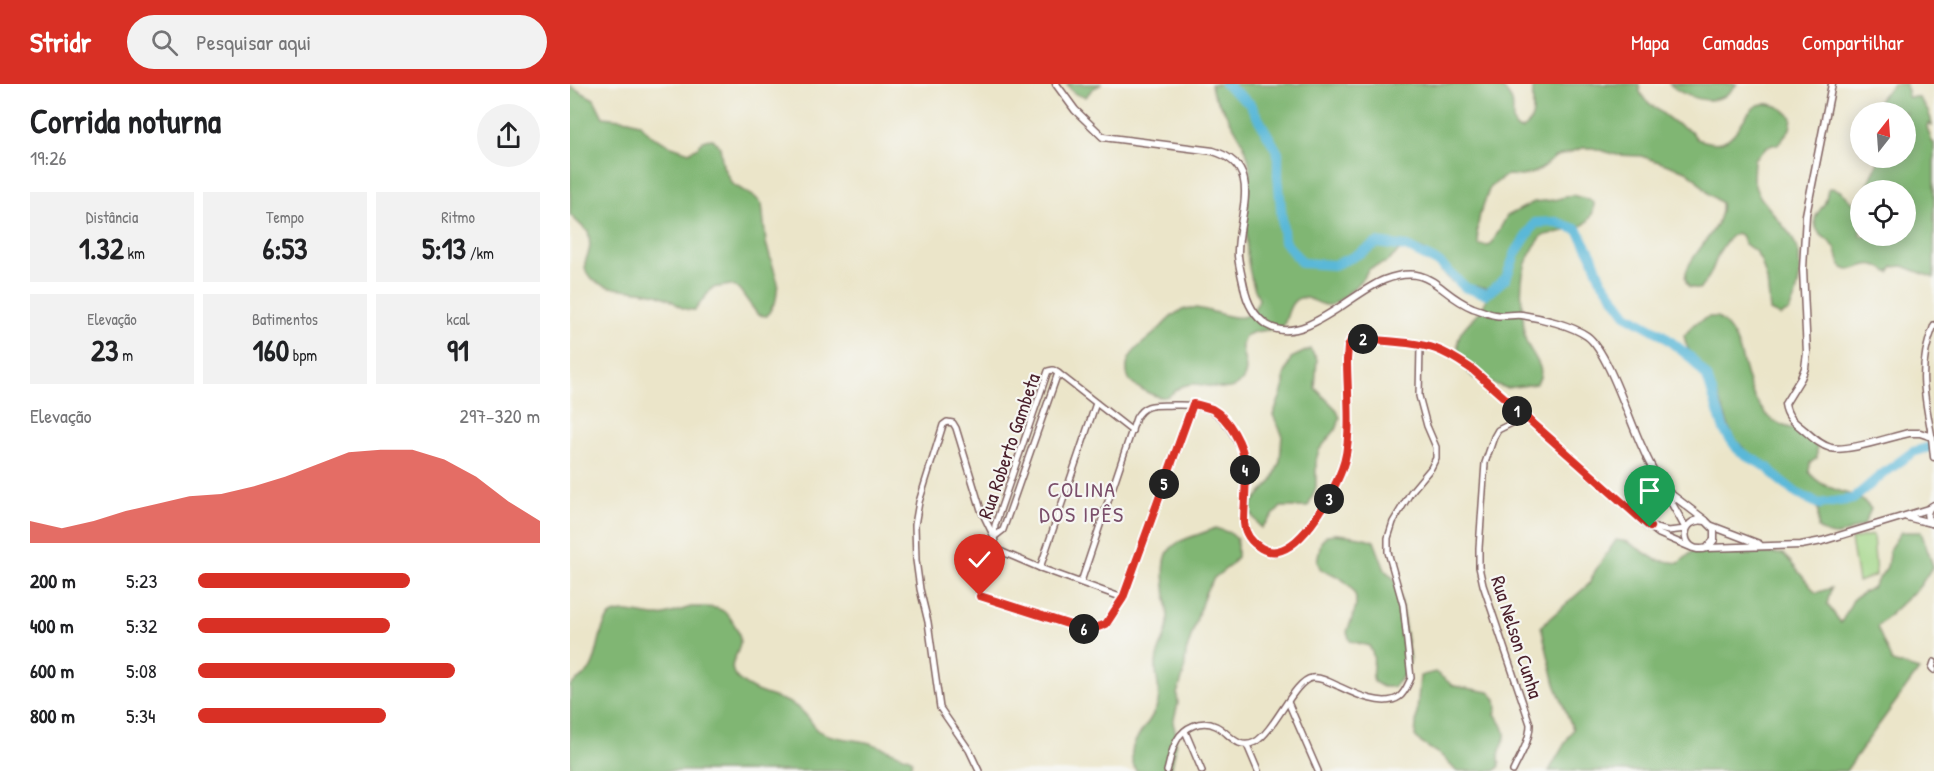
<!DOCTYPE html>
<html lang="pt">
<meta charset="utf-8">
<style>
:root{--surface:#fff;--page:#f2f2f2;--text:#202124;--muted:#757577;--accent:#d93025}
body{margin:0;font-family:"Patrick Hand",sans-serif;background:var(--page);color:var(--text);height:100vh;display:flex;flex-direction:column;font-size:22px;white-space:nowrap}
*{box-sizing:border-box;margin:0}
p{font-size:20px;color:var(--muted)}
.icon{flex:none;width:33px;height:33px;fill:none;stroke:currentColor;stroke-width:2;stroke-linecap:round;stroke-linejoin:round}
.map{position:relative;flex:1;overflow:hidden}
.sheet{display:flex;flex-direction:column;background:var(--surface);width:570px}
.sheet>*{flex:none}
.needle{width:39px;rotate:17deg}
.fabs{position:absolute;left:1280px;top:18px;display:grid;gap:12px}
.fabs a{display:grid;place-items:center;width:66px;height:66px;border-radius:50%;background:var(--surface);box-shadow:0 3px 15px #0003;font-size:30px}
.pin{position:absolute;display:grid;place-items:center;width:51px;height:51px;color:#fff;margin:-62px -26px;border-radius:50% 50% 50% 0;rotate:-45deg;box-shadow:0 0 6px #0007}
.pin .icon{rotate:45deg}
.km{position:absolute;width:30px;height:30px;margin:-15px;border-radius:50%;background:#222;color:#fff;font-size:16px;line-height:30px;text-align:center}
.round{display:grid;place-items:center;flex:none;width:63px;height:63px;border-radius:32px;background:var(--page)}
.overview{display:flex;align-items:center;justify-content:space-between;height:102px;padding:0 30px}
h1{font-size:33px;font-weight:700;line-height:45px}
.stats{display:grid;grid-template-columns:repeat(3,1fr);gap:9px;height:102px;padding:6px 30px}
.stats div{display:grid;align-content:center;border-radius:0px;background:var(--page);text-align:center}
.stats b{font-size:30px;font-weight:700}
.stats small{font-size:16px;font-weight:400}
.stats p{font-size:16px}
.chart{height:168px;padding:12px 30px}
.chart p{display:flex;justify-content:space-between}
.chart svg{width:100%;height:108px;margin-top:6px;fill:var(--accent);opacity:.7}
ul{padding:0 30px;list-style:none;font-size:20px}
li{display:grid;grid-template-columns:96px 72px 1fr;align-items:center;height:45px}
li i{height:15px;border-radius:8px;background:var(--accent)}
header{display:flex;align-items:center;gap:36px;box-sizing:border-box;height:84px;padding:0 30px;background:var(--accent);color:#fff}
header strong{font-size:28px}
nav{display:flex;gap:33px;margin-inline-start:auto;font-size:21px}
.search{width:420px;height:54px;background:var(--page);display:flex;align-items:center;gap:15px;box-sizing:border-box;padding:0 21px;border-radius:33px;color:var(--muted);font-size:22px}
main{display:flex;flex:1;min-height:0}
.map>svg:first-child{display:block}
.green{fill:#a1d586;stroke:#767a58;stroke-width:1.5}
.forest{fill:#80b673;stroke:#656a4f;stroke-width:1.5}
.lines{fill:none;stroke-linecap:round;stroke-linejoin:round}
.river{stroke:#5ab8d8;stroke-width:10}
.minor-casing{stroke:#826462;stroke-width:8}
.tertiary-casing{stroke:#826462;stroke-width:9}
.minor{stroke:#fff;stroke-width:5}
.tertiary{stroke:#fff;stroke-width:6}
.route-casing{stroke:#fff;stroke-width:12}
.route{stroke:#d93025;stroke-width:8}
.labels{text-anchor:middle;stroke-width:4.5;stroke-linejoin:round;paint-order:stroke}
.street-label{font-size:20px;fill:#4a1f2b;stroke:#f6f6f2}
.quarter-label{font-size:22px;letter-spacing:1.5px;fill:#7b4f6b;stroke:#f6f6f2}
</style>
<header>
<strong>Stridr</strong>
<div class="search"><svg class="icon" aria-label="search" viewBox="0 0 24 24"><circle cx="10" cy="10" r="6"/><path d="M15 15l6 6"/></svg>Pesquisar aqui</div>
<nav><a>Mapa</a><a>Camadas</a><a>Compartilhar</a></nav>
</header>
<main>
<section class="sheet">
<div class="overview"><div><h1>Corrida noturna</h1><p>19:26</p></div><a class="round"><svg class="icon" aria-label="share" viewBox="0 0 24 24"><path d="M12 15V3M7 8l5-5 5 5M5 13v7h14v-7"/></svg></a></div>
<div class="stats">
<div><p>Distância</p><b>1.32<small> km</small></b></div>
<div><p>Tempo</p><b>6:53</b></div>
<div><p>Ritmo</p><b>5:13<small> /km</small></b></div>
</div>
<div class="stats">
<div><p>Elevação</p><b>23<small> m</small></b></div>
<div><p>Batimentos</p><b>160<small> bpm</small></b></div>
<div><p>kcal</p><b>91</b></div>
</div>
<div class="chart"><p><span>Elevação</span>297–320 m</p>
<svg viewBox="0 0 160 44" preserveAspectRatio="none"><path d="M0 44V35L10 38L20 35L30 31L40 28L50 25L60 24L70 21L80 17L90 12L100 7L110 6L120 6L130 10L140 17L150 27L160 35V44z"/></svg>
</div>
<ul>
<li><b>200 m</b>5:23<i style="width:62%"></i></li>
<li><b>400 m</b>5:32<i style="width:56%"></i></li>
<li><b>600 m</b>5:08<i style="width:75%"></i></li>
<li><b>800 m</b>5:34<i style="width:55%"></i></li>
</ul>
</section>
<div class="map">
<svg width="1364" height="687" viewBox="0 0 1364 687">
<rect width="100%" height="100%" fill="#f6f6f2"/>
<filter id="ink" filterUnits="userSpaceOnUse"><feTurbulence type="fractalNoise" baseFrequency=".0167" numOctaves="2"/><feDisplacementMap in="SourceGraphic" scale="12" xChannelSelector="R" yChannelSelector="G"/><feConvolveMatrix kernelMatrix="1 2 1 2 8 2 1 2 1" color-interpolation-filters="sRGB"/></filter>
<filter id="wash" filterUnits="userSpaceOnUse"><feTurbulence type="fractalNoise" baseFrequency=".008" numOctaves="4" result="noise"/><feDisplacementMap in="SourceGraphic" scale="24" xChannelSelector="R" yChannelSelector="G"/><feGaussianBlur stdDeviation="1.35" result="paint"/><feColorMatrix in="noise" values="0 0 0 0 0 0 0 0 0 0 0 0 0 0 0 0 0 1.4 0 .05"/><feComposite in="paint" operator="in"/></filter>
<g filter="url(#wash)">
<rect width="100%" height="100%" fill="#ebe5c9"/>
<path class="green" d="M1303 451 1306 491 1288 498 1281 455Z"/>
<g class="forest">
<path d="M497 0H532L522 5 516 13C507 12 502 9 497 0Z"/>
<path d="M641 0H930C933 6 940 11 942 18 945 28 938 40 950 46 971 38 959 15 964 0H1069L1070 8 1075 16 1105 39 1121 47 1127 55C1135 57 1146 61 1154 57 1173 50 1176 12 1203 21 1212 23 1217 27 1222 34L1220 45 1208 60 1198 62 1184 75 1183 95 1186 105 1191 114 1222 153 1229 170 1230 191 1226 211 1219 227 1210 232 1200 227 1197 196 1191 177 1185 167 1175 160 1171 151 1166 149C1142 165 1148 189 1129 205L1119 203C1101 182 1156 149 1151 119L1138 109 1125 94 1116 87 1071 72 1047 71 1023 64H1013L985 73 971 85 963 89 952 92 937 91 920 103 910 130 907 146 909 161 919 162 922 159 937 132 964 118 984 116 1002 111 1020 116 1024 119C1024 150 992 145 972 152 951 178 949 199 953 231 954 239 953 246 955 254 959 270 980 284 966 300L937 304 904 294C899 290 896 285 893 279 872 236 923 238 916 204 904 200 893 204 881 197 864 186 865 163 841 163 830 163 826 171 818 177 813 181 806 181 801 184 797 186 795 192 792 195 784 204 775 213 765 219 753 227 743 211 730 214 718 217 718 235 712 244L684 248 675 252C674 255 673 258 672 261 671 274 683 287 669 300 658 310 637 300 624 300 596 300 608 326 571 305 565 302 561 300 558 293 551 270 575 259 588 246 598 236 606 225 622 224 646 223 677 251 689 215 674 185 676 151 677 119 677 105 682 91 679 78 676 60 664 44 655 28 649 17 642 14 641 0Z"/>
<path d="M1099 0H1167C1163 4 1158 10 1153 13 1136 21 1112 11 1099 0Z"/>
<path d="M1323 0H1336L1338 13H1348C1355 21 1361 30 1362 41L1358 39 1357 43 1362 58 1364 59V194L1333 182 1323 183 1319 189C1311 182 1302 178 1293 182 1288 183 1284 186 1279 186 1266 184 1270 173 1265 164 1259 154 1246 152 1245 139 1244 129 1252 126 1255 118 1257 113 1256 109 1259 104 1273 104 1276 114 1286 121L1290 120V152H1335V106H1299L1298 100 1310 74H1335V28H1291C1304 24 1303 21 1312 12 1316 7 1320 6 1323 0Z"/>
<path d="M0 2 24 15 33 33 59 36 69 39 83 53 99 61 119 68 128 63 134 56 143 55 150 63 153 82 162 100 185 113 192 120 196 159 208 199 206 216 197 232 188 231 169 205 161 201 142 204 125 226C108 227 107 217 92 212 71 203 29 210 17 189 12 179 17 175 19 167 21 161 19 153 18 148L0 131Z"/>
<path d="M1138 233H1147C1176 254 1170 288 1186 316 1190 323 1197 332 1204 337 1221 348 1232 341 1247 362V374L1240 379 1239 388C1257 412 1285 403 1301 425L1294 441C1275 448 1265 458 1248 444V425L1231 412 1226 405 1203 390 1188 376 1180 371 1166 356 1161 348 1148 312 1125 278 1116 260 1114 252 1124 240Z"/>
<path d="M740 265 747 275 745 304 766 325 770 334 767 344 749 366 746 376V403L738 423H711L691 444 680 428 683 418 702 397 710 377 712 350 703 331 711 311 714 301V292L721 274Z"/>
<path d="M645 444 660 449 667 455V473L661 481 644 494 635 509 616 569 614 589 607 610 608 620 603 639 606 649 605 667 601 687H566C550 657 582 645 588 618 591 605 585 594 586 581 586 566 598 552 598 537 598 519 591 490 596 473 601 454 630 452 645 444Z"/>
<path d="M1331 448H1351L1363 482 1350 502 1307 543 1322 578 1349 586 1300 653 1276 687H979L1003 645 985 600 971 542 1019 500 1025 487 1046 456 1058 458 1086 476 1109 479 1123 467 1214 470 1246 509 1261 504 1257 520 1271 539 1284 514 1303 503 1317 483 1320 464Z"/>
<path d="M766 450C778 451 794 453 804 457L815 486 824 495 831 517 840 577 835 590 823 603H813L804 598C799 583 809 577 799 562L780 557 777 548C780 539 785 529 786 520 788 501 766 490 751 486L747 477 751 458 757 451Z"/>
<path d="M121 523C140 523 154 520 164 540 167 545 170 551 170 557 170 572 154 581 168 595 184 610 203 611 222 620 230 625 237 631 242 639 243 640 246 646 247 646 258 654 283 655 296 658 311 662 325 669 339 674L342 676 340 687H0V602C7 595 16 593 21 584 29 571 29 536 43 530 58 524 75 533 90 532 98 531 111 526 121 523Z"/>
<path d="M865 588 884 602 919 608 926 615 927 625 925 630C948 660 924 656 930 682L925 687H886L872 672 851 659 845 652 850 592Z"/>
</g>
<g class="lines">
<path class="river" d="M655 0 680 20 708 69V92L714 157 732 179 764 181 783 173 807 159 837 163 869 179 896 204 917 210 936 194 946 168 965 139 986 138 1008 146 1022 172 1030 194 1057 231 1091 250 1120 273 1137 293 1154 346 1169 367 1198 384 1206 393 1226 409 1249 420 1283 415 1310 392 1343 368 1360 363"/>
</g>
</g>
<g filter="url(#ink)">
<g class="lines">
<g class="minor-casing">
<g id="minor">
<path d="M562 347 488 289 483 286 478 287 425 441 424 453 409 508 410 512 510 545 520 547 536 540 553 514 623 320"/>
<path d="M1362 353C1354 311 1347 282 1364 241"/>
<path d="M1081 443 1098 447 1116 445"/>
<path d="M424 453 433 446 488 289"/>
<path d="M470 484 526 319"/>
<path d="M511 498 566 334C575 318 587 322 603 321 633 320 649 323 664 352 669 360 673 368 675 378 678 397 674 419 674 439 675 450 681 458 691 464 725 484 763 409 772 385 783 356 777 307 777 276L778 263 782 254C807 257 843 257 866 265 880 270 891 278 903 286L1080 443 1089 450 1122 464"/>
<path d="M1364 578 1362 584 1364 586"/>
<path d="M718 618 748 687"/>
<path d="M615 647 632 687"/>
<path d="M677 661 688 687"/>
<path d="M409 687 399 666 370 624 358 538 350 505 346 476 345 441 349 418 373 341 377 338 383 339 386 344 411 426 424 453 426 464 430 467 470 484 553 514"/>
<path d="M597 687C600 677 601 666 607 656 614 643 631 635 646 642 659 648 667 667 685 658 705 647 724 596 742 594 751 593 760 598 768 602 783 609 813 624 829 613 835 609 838 600 841 594L833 521 818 468V454L823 438 841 408 861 384 866 374V363L857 342 849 312 850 262"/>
<path d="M943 687C950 672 960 657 960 640L913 501 909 483V464L915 379 924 353 928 346 954 333"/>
</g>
</g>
<g class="tertiary-casing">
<g id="tertiary">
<path d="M486 0 505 26 533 53 643 67C697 83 666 133 668 172 669 182 672 193 674 203 677 219 684 232 697 241 733 263 781 209 814 196 862 178 866 209 903 224 910 226 918 230 925 231 934 233 943 230 952 231 971 234 1001 241 1017 252 1038 267 1060 339 1073 365 1085 393 1102 418 1116 445"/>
<path d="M1262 0 1236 131 1233 185 1237 269 1235 284 1231 294 1215 320C1217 333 1224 338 1234 346 1242 353 1250 361 1261 364 1278 368 1320 353 1339 349H1350L1362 353 1364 373"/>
<path d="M1093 404 1135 436"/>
<path d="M1364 421C1355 425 1355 436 1364 440"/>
<path d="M1337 433 1361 439"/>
<path d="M1142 442 1189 460"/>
<path d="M1137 464 1144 456V445L1136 437C1108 431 1109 472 1137 464L1231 461 1252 457 1358 425"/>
</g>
</g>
<use href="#minor" class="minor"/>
<use href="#tertiary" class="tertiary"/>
</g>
</g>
<g class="lines" filter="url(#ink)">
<g class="route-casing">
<path id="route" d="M410 512 510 544 520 546 536 540 553 514 623 320C629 321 636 323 642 325 659 334 674 362 675 381 677 400 674 420 674 439 675 450 681 458 691 464 725 484 763 409 772 385 783 357 777 307 777 276L778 263 782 254C807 257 843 257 866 265 880 270 891 278 903 286L1080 443"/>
</g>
<use href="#route" class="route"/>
</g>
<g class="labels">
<g class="street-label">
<text transform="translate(439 362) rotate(-71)" y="7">Rua Roberto Gambeta</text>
<text transform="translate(947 553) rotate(72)" y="7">Rua Nelson Cunha</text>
</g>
<g class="quarter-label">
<text x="512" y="413">COLINA<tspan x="512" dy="25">DOS IPÊS</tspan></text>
</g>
</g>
</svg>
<div class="fabs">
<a><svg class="needle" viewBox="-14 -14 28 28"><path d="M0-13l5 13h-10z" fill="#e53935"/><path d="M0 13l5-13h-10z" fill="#757577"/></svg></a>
<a><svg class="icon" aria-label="locate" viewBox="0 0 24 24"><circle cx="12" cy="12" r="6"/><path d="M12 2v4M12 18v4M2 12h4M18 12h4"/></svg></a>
</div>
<div class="pin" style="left:1080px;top:443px;background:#1e9e55"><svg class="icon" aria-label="arrive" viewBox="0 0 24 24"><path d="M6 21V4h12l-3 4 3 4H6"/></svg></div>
<div class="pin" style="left:410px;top:512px;background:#d93025"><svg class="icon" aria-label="check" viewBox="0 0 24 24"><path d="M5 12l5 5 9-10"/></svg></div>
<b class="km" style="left:947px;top:327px">1</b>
<b class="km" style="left:793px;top:255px">2</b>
<b class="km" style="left:759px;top:415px">3</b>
<b class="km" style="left:675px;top:386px">4</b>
<b class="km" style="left:594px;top:400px">5</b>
<b class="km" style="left:514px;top:545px">6</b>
</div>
</main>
